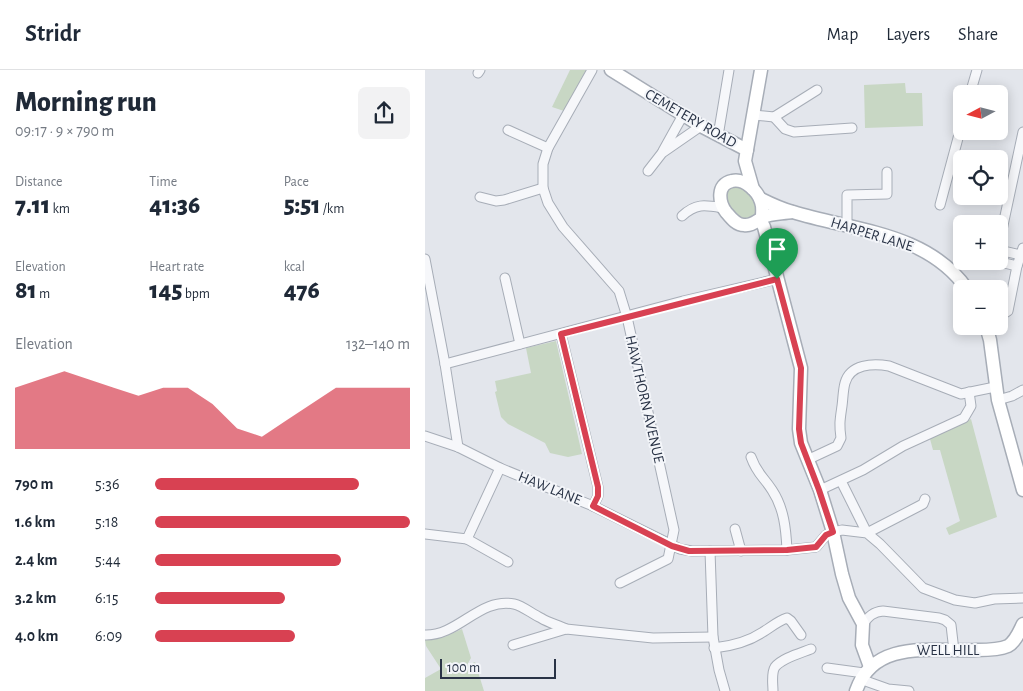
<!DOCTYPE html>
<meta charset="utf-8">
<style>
:root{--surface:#fff;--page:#f2f2f3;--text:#1f2937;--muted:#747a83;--line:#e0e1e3;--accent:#d84152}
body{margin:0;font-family:"Alegreya Sans",sans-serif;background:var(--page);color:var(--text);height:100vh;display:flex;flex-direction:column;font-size:19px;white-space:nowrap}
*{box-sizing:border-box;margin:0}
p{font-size:16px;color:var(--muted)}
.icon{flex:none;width:28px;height:28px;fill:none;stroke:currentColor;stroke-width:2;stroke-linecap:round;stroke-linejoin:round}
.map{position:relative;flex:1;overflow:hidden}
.details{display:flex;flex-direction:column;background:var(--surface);width:425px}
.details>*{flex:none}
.needle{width:32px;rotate:263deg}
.controls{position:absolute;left:528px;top:15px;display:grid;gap:10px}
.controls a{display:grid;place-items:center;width:55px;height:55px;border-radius:8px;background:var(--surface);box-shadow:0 2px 12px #0003;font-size:25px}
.scale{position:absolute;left:15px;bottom:12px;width:116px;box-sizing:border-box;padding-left:5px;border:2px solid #293346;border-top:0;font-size:14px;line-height:18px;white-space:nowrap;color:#293346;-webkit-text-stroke:4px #f3f5f9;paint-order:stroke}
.pin{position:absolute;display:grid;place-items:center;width:42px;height:42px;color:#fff;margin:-51px -21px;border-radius:50% 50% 50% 0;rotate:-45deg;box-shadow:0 0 5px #0007}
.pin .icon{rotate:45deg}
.round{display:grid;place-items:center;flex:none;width:52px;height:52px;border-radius:8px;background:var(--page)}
.summary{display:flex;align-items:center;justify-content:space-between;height:85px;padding:0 15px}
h1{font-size:28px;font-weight:800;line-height:38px}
.stats{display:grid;grid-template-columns:repeat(3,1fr);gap:8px;height:85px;padding:5px 15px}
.stats div{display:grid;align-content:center}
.stats b{font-size:25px;font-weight:800}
.stats small{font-size:14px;font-weight:400}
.stats p{font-size:14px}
.chart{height:140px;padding:10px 15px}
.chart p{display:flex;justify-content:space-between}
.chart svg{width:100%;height:90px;margin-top:5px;fill:var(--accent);opacity:.7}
ul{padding:0 15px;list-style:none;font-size:16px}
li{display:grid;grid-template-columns:80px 60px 1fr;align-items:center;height:38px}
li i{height:12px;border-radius:6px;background:var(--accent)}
header{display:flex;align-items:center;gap:30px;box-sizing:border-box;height:70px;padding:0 25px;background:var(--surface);border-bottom:1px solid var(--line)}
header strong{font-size:24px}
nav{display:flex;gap:28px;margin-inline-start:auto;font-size:18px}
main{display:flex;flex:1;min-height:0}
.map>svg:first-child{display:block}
.green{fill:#c8d7c4}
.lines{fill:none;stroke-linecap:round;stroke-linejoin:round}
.street-casing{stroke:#a7adb7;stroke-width:11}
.secondary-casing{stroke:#a7adb7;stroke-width:15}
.street{stroke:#f6f7fa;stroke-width:9}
.secondary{stroke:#fff;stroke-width:12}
.route-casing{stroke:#fff;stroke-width:10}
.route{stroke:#d84152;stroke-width:6}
.labels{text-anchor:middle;stroke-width:4;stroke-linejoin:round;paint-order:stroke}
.street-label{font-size:15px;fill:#293346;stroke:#f3f5f9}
</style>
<header>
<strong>Stridr</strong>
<nav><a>Map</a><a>Layers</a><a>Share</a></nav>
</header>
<main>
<section class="details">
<div class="summary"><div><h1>Morning run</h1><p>09:17 · 9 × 790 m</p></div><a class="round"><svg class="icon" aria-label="share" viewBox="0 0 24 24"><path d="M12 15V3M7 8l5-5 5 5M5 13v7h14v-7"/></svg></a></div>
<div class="stats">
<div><p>Distance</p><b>7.11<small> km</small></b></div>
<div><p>Time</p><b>41:36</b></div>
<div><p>Pace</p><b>5:51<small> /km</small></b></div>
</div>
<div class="stats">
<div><p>Elevation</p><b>81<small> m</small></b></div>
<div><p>Heart rate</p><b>145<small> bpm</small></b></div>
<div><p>kcal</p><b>476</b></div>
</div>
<div class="chart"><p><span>Elevation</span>132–140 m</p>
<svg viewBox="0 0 160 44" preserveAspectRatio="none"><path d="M0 44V14L10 10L20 6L30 10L40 14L50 18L60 14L70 14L80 22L90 34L100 38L110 30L120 22L130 14L140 14L150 14L160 14V44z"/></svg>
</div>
<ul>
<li><b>790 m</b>5:36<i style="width:80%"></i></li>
<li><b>1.6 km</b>5:18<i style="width:100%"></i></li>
<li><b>2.4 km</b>5:44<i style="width:73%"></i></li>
<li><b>3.2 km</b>6:15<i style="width:51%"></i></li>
<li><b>4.0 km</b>6:09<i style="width:55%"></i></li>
</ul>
</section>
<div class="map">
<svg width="598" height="621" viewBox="0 0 598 621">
<rect width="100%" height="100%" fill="#e3e6ec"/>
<g class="green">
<path d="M145 0H161L139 41 127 37Z"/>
<path d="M480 13 481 23H497L498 56 440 58 439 15Z"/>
<path d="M310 115C323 119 335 132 331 146L321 150C308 146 298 133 302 119Z"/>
<path d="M131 271 157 384 143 387 125 383 120 373 83 354 76 347 70 322 72 321 70 311 106 303 101 278Z"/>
<path d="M546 349 572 447 524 465 521 458 535 451 515 380H508L505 369Z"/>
<path d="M37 559 46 588 42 595 50 592 59 621H0V608L16 599 1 576 0 570 19 567Z"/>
</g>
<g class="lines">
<g class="street-casing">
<g id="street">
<path d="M167 0 123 78 118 94V118L123 133 138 157 194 221 202 247 249 460 243 489 195 513"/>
<path d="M53 3 55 0"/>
<path d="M545 24 552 0"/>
<path d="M329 45 349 47 392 20"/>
<path d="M349 47 360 59 369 62 427 58"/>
<path d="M83 60 123 78"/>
<path d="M293 66 304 0"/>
<path d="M238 81 258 45"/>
<path d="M223 101 237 83 276 56"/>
<path d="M55 127 71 131 79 130 118 118"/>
<path d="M515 135 536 57"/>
<path d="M257 146C271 133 280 135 298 138"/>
<path d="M422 155V125L462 124V102"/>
<path d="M574 174 598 62"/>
<path d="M574 180 596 185"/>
<path d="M0 189 20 294 33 377"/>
<path d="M571 191 592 196"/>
<path d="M80 208 95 274"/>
<path d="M574 247 583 241 592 196 598 178"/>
<path d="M136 264 173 417V426L168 436"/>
<path d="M20 294 258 231 352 209"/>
<path d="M573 330 587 326 598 320"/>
<path d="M0 366 33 377 75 398 168 436 255 479 267 481 362 480 391 477 401 465 408 462 417 460 442 463 455 474 498 518 530 530 550 533 569 529 598 528"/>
<path d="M326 387C332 404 338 406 347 420 359 438 361 459 362 480"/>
<path d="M382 390 412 376 416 368C414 354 415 350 417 336 418 329 418 320 420 313 425 294 448 293 464 296L536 324 570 317"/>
<path d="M416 411 442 463 498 434 500 429"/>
<path d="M395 420 438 400 478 376 539 348 546 336 544 322"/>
<path d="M310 459 316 481"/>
<path d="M0 464 42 469 75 398"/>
<path d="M42 469 83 492"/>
<path d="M285 481 288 567 294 600 300 621"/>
<path d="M438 554C444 546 448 542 458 541L514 548 520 550 526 555 529 581"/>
<path d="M0 565C33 566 55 527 89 534 98 536 107 544 116 548 124 553 133 555 141 559"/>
<path d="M88 575 141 559 228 568 288 567"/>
<path d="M289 578C307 576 323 572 338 562 346 557 353 551 362 548L366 551 376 565"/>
<path d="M402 598 439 603"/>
<path d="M435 609 463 619 484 621"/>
<path d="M348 621C348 614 346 603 350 597 357 588 376 583 386 579"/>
</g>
</g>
<g class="secondary-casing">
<g id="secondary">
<path d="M186 0 276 56 322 80"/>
<path d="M328 119 320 91 336 0"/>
<path d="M336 129C346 134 357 139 368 142 429 161 502 162 542 219"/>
<path d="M337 147C337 142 338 137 336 132 333 121 319 108 307 111 291 114 294 133 301 142 306 148 311 155 319 155 327 156 331 151 337 148 344 143 358 144 367 142"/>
<path d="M335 149 339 157 376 298 374 359 376 373 395 420 408 462 417 504 424 528 438 554 437 575 445 597"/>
<path d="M561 256 565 270 573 330 598 420"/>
<path d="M431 621C449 568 509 582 552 580 562 580 574 580 583 576 591 571 594 562 598 554"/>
</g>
</g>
<use href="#street" class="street"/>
<use href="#secondary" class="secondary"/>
</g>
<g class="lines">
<g class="route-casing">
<path id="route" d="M352 209 376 298 374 359 376 373 394 420 408 462 401 465 391 477 362 480 264 481 247 476 168 436 173 426V417L136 264Z"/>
</g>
<use href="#route" class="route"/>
</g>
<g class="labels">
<g class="street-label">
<text transform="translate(266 48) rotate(30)" y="5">CEMETERY ROAD</text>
<text transform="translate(447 164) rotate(17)" y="5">HARPER LANE</text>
<text transform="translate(220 329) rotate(77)" y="5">HAWTHORN AVENUE</text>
<text transform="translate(125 418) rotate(22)" y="5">HAW LANE</text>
<text x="523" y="585">WELL HILL</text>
</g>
</g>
</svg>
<div class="controls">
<a><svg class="needle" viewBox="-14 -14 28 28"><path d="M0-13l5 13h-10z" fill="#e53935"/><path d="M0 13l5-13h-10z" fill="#747a83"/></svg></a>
<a><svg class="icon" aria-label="locate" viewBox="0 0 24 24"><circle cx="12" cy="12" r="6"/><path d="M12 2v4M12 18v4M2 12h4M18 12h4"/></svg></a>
<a>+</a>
<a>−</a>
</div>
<div class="scale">100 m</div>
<div class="pin" style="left:352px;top:209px;background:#1e9e55"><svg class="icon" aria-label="arrive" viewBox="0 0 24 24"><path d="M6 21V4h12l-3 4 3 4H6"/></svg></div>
</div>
</main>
